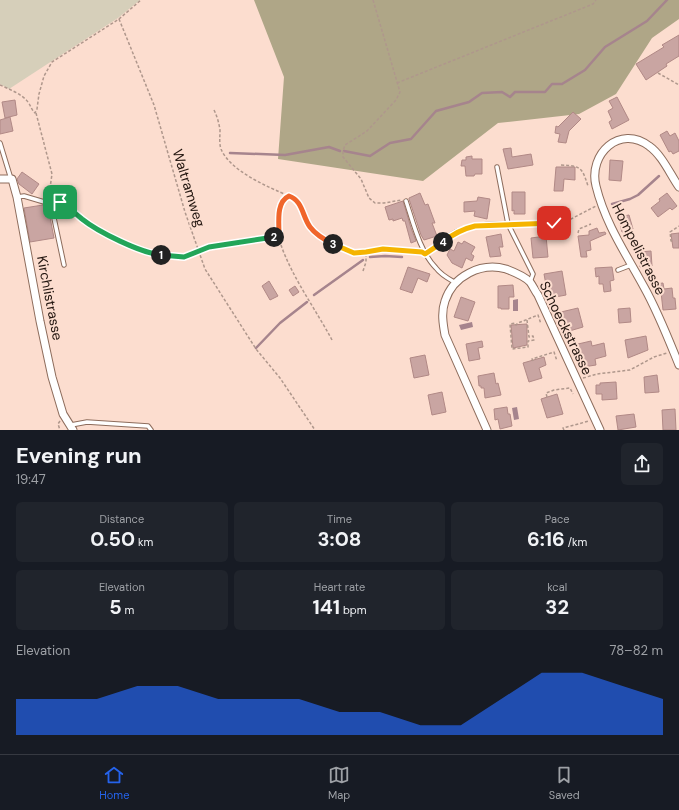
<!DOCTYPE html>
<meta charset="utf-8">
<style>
:root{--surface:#171b24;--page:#20242c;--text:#f1f3f6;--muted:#9ea1a6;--line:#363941;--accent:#2563eb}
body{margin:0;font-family:"DM Sans",sans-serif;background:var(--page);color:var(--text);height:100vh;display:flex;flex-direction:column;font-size:15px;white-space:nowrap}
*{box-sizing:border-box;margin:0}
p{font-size:13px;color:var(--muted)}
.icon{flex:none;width:22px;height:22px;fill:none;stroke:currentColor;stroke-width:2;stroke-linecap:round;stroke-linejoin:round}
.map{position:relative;height:430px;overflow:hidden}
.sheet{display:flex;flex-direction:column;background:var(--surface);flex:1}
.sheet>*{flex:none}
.pin{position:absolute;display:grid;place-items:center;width:34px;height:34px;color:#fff;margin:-17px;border-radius:8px;box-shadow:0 2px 6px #0006}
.km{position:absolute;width:20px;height:20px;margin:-10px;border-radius:50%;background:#222;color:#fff;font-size:11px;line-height:20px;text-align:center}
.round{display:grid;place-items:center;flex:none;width:42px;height:42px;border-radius:6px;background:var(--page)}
.summary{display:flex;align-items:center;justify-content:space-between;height:68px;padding:0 16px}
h1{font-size:22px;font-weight:700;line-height:30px}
.metrics{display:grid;grid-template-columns:repeat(3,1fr);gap:6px;height:68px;padding:4px 16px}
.metrics div{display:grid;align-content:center;border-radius:6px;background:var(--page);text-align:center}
.metrics b{font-size:20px;font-weight:700}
.metrics small{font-size:11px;font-weight:400}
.metrics p{font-size:11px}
.chart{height:112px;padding:8px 16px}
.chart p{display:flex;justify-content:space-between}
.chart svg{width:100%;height:72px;margin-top:4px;fill:var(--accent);opacity:.7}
.tab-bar{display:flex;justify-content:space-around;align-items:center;height:56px;border-top:1px solid var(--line);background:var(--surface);font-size:11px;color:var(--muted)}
.tab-bar a{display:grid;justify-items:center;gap:2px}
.tab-bar .current{color:var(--accent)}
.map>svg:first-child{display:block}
.green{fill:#d6cfba}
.forest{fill:#afa687}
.water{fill:#a6848d}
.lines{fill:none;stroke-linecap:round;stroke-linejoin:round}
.stream{stroke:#a6848d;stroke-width:2.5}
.building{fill:#c9a5a2;stroke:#b18986}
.service-casing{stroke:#8d6c5c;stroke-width:5.5}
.minor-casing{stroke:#8d6c5c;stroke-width:9}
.path{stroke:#af978c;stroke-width:1.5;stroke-dasharray:3 2;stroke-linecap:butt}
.service{stroke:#fff;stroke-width:3.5}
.minor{stroke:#fff;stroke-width:7}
.split-1-casing{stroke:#fff;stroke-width:8}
.split-2-casing{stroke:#fff;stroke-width:8}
.split-3-casing{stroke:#fff;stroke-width:8}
.split-4-casing{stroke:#fff;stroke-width:8}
.split-5-casing{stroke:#fff;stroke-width:8}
.split-1{stroke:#22a559;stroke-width:5}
.split-2{stroke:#22a559;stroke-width:5}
.split-3{stroke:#f0652b;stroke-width:5}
.split-4{stroke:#f5b400;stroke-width:5}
.split-5{stroke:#f5b400;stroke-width:5}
.labels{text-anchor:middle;stroke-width:4;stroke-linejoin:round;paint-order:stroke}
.street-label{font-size:14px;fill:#231610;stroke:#fcddcf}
</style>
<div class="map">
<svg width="679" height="430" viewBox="0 0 679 430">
<rect width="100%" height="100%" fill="#fcddcf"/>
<path class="green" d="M0 0H140L118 18 9 89 0 84Z"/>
<path class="forest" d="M254 0H679V19L652 38 616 94 579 114 498 123 423 181 278 159 284 77Z"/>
<g class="water">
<path d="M518 299V311H513V300Z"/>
<path d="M472 322 473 327 461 330 459 325Z"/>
<path d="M517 407 519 419 514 420 512 408Z"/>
</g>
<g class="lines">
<g class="stream">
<path d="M344 151 370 156 390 143 411 139 436 111 469 102 482 93 502 92 510 97 515 92H545L552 84H562L585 70 605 47 647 21 667 0"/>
<path d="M230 153 285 155 329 147 340 151"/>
<path d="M612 204 630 199 638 195 659 176"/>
<path d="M370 257 385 256 402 257"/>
<path d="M314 295 363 260"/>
<path d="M256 348 280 323 307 302"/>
</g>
</g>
<g class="building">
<path d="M679 35V56L666 64 667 66 646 80 636 64 664 47 662 45Z"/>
<path d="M617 97 629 120 612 129 609 122 612 120 608 111 613 108 609 101Z"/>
<path d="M15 100 17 115 5 118 2 102Z"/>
<path d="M573 112 581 119 569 131 566 143 558 142 560 134 555 133 556 126 558 127Z"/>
<path d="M10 117 13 131 0 134V120Z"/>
<path d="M667 131 670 136 675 133 679 141V151L673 154 671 151 669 152 660 135Z"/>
<path d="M511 148 512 157 531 154 533 165 508 169 503 149Z"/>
<path d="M472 156V159H482V174H475L474 176H466L465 166H461L462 160H466V157Z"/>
<path d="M610 160 623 161 621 181 609 180Z"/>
<path d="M556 167H575V180L564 179 563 191H554Z"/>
<path d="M22 172 39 184 32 194 19 184 17 179Z"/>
<path d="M512 192H525V214H514V210L512 211Z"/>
<path d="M420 193 425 205 428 204 435 223H432L437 236 424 240 421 235 409 199V198Z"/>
<path d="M667 193 677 206 672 210 670 208 658 217 651 208 660 201 659 199Z"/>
<path d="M478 197 490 199 487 219 474 216 475 211 464 212V202L477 201Z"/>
<path d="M403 201 411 228 416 241 411 243 405 221H403L402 218 393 221V219L389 220 385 207Z"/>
<path d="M43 205 48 207 54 238 30 242 24 208Z"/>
<path d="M629 215 633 229 622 232 618 217Z"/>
<path d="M597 228 599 233 605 232 606 234 590 241 591 250 586 251 587 257H581L578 236 589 235V231Z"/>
<path d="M679 233V248H673L671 234Z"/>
<path d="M501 234 503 247H499L501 256 490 257 486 237Z"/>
<path d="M546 236 548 257 533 258 531 238Z"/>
<path d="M464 241 475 247 471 254 474 256 472 261 466 258 462 268 452 263 447 255 450 249 454 251 458 242 462 244Z"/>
<path d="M651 251 652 266 640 267 639 252Z"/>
<path d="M408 267 430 274 427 282 418 278 412 293 400 289Z"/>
<path d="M612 267 614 280 610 281 611 291 604 292 603 284H599V276L596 277 595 268Z"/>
<path d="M562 271 566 295 550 298 548 285H546L544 274Z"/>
<path d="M269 281 278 296 270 300 262 286Z"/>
<path d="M663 283 664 289 672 288 673 298H675L676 309 663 310 661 292 656 293 655 284Z"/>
<path d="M513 285 514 297H509V309H501V308H498V286Z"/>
<path d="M295 286 299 292 293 296 289 290Z"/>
<path d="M461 297 475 302 468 321 454 317Z"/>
<path d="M578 308 583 327 566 332 561 312Z"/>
<path d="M630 308 631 322 619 323 618 309Z"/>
<path d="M527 324V345L513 348 511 325Z"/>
<path d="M646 336 648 350 628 358 625 340Z"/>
<path d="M482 341 483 347 478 348 480 359 469 361 466 344Z"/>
<path d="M591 341 592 346 604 343 606 356 595 359 596 365 583 367 578 344Z"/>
<path d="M425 355 429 375 414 378 410 358Z"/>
<path d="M544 357 546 365 539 368 542 378 529 382 523 363Z"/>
<path d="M494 373 496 384 498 383 501 395 485 398 484 388H481V386H479L478 376Z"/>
<path d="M657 375 659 392 645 393 644 377Z"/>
<path d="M616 382 617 399 602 400V394H596V385H600V383Z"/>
<path d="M442 392 446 412 432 415 428 395Z"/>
<path d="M557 394 563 414 547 418 541 399Z"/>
<path d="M507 407 508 414H510L512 426 500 429 498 419 495 420 494 409Z"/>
<path d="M675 409 676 430H663L662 410Z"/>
<path d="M634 414 636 427 618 430 616 416Z"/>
</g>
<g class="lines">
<g class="service-casing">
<g id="service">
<path d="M0 143 11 179"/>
<path d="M497 167 508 224 533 274 530 282"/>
<path d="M17 197 24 196 51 204 64 265"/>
<path d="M406 201C413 222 420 252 436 268 441 275 449 279 456 283"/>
<path d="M425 254C436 247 445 238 456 232 477 221 505 225 527 224"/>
<path d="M618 270 631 265"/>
<path d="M71 425 87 422 148 426 151 430"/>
</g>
</g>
<g class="minor-casing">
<g id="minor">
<path d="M0 179H12L17 197 40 321 52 377 63 414 73 430"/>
<path d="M679 187C670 174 662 155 649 146 620 124 588 154 596 186 605 223 626 254 644 287 658 312 668 338 679 365"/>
<path d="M487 430 445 335C443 324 441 312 445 301 453 276 481 262 506 269 514 272 524 276 530 282 533 286 535 291 538 295L600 430"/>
</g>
</g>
<g class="path">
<path d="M373 0 400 92 396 100 367 131 345 145 343 151V157L361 179 369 198 375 203H384L402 200"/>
<path d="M119 19 154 105 185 212 205 269 256 349 280 378 315 430"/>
<path d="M658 73 679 85"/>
<path d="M397 83 593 4 596 0"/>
<path d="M0 85C9 89 22 94 28 102 31 106 31 109 35 113L37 109 39 94 44 76 52 62 119 19 141 0"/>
<path d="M214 110C217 116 219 123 220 130 220 137 219 143 221 149 230 171 268 187 289 196"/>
<path d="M36 113 52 174 50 188 46 196"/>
<path d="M561 165C582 166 582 168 588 186"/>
<path d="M54 199 68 207 83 220 110 236 135 247 158 255 184 257 209 247 274 237 279 233"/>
<path d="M531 224 562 222 571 219 596 206"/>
<path d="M578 233 579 229 591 224"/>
<path d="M672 241H671L670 232 679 226"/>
<path d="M363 271 366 262V252"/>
<path d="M527 320 529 337 533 336 534 340 528 341V347L512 349 510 324 515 323 516 325 518 323 538 315 541 324"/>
<path d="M332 340C316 310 292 277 281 245 278 235 278 224 279 214 280 206 281 200 289 196 303 201 302 217 311 228 322 242 348 254 366 252 372 252 378 249 384 249 395 249 407 251 418 252"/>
<path d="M533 361 532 359 554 352 557 361"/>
<path d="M583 378 597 374 630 370 654 357 667 353"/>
<path d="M547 397 546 393 554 390 570 388 573 394"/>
<path d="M60 421 58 424 60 430"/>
<path d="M564 430 563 428 567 427 589 421"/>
</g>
<use href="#service" class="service"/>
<use href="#minor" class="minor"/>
</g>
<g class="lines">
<g class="split-1-casing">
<path id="split-1" d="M60 202C68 207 75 213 82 219 98 232 141 253 161 255"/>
</g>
<g class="split-2-casing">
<path id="split-2" d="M161 255 184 257 209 247 274 237"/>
</g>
<g class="split-3-casing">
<path id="split-3" d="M274 237 279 234C279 222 276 202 289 196 303 201 302 216 310 227 316 235 325 240 333 244"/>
</g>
<g class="split-4-casing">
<path id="split-4" d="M333 244 354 253 366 252 383 249 422 252 425 254 443 242"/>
</g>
<g class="split-5-casing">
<path id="split-5" d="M443 242C453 234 462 229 475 226L554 223"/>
</g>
<use href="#split-1" class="split-1"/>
<use href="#split-2" class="split-2"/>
<use href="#split-3" class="split-3"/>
<use href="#split-4" class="split-4"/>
<use href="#split-5" class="split-5"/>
</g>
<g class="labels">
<g class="street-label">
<text transform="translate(189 188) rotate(73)" y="5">Waltramweg</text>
<text transform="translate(639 249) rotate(63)" y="5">Hompelistrasse</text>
<text transform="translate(50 298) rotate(79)" y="5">Kirchlistrasse</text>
<text transform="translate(566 328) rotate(64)" y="5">Schoeckstrasse</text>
</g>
</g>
</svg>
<div class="pin" style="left:60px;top:202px;background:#1e9e55"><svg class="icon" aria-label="arrive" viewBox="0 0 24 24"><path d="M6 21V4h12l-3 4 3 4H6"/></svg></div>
<div class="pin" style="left:554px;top:223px;background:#d93025"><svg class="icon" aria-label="check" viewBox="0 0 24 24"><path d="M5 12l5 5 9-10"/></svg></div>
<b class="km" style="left:161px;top:255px">1</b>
<b class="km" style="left:274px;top:237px">2</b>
<b class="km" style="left:333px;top:244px">3</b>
<b class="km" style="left:443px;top:242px">4</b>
</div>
<section class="sheet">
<div class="summary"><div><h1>Evening run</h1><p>19:47</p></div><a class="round"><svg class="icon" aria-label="share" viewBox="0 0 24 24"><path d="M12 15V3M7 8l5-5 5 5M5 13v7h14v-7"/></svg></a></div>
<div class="metrics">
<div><p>Distance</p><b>0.50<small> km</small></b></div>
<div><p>Time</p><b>3:08</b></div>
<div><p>Pace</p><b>6:16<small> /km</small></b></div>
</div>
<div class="metrics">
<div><p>Elevation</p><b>5<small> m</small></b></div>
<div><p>Heart rate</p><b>141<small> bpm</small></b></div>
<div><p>kcal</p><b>32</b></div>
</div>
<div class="chart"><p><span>Elevation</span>78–82 m</p>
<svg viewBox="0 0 160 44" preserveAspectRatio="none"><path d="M0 44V22L10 22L20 22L30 14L40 14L50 22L60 22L70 22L80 30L90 30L100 38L110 38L120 22L130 6L140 6L150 14L160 22V44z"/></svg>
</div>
</section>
<nav class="tab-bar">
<a class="current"><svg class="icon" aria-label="home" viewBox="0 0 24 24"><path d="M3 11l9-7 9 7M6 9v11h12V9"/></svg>Home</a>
<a><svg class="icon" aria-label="map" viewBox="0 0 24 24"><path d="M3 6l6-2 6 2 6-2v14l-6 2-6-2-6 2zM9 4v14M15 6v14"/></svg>Map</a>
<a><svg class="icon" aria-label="saved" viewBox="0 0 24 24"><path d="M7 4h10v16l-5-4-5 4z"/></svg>Saved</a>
</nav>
